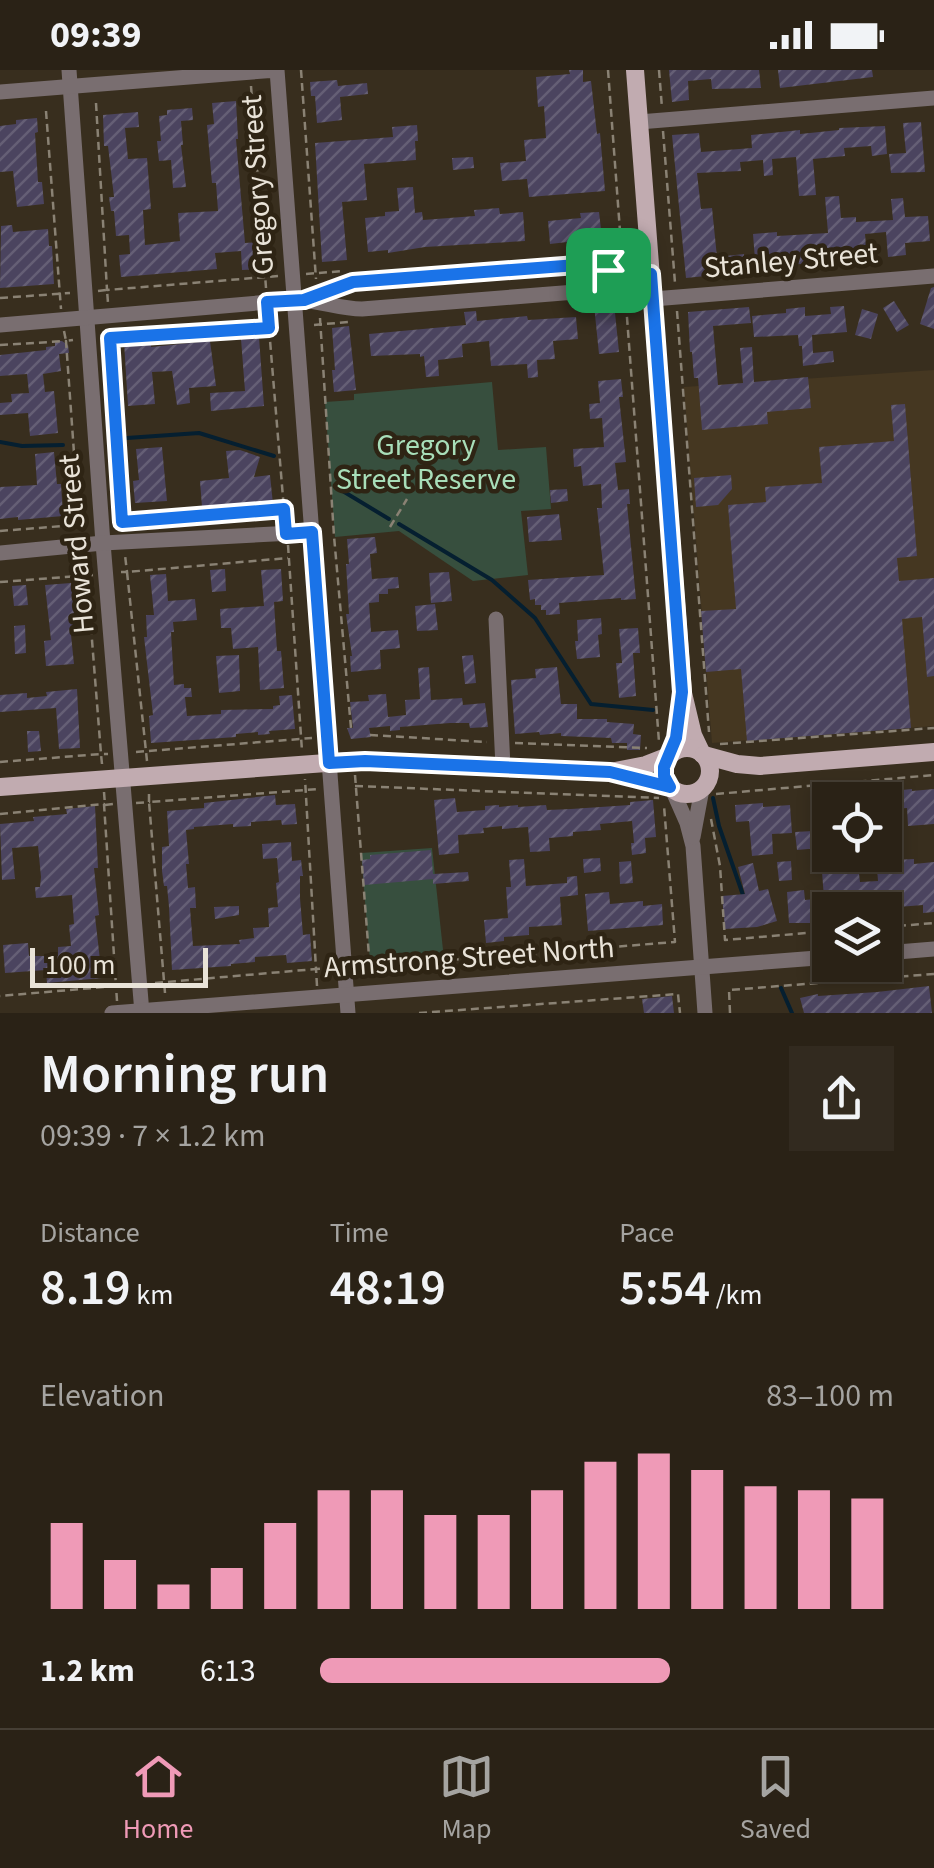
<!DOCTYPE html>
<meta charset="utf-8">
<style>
:root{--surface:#2a2216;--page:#322a1f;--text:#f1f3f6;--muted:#a5a4a1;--line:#463f35;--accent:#ef9ab7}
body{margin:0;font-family:"Source Sans 3",sans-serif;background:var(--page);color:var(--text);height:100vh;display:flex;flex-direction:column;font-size:38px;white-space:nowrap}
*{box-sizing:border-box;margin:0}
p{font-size:32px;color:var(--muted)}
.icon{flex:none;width:55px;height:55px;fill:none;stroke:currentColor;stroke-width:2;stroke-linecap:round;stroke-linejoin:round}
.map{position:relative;height:943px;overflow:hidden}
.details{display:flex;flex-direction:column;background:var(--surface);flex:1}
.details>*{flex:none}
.tools{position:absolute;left:812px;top:712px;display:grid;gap:20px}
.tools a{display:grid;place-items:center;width:90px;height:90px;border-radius:0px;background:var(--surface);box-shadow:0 5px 15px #0003,0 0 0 2px var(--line);font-size:50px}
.scale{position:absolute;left:30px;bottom:25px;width:178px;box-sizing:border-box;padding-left:10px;border:5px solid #e9e3d8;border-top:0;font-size:28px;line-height:35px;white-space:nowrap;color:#e9e3d8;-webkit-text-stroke:8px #2e2414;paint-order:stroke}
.pin{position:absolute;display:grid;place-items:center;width:85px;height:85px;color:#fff;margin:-42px;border-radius:20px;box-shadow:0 5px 15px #0006}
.round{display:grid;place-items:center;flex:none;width:105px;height:105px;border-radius:0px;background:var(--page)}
.overview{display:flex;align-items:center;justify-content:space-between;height:170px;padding:0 40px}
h1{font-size:55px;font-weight:600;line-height:75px}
.figures{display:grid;grid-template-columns:repeat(3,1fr);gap:15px;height:170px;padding:10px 40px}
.figures div{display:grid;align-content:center}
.figures b{font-size:50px;font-weight:600}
.figures small{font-size:28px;font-weight:400}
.figures p{font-size:28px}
.chart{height:280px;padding:20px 40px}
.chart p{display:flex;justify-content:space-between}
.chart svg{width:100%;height:180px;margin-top:10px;stroke:var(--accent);stroke-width:6}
ul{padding:0 40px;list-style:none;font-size:32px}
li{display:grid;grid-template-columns:160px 120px 1fr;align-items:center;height:75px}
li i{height:25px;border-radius:12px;background:var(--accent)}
.status{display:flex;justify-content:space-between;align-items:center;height:70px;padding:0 50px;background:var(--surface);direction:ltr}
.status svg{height:28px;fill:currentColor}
.tabs{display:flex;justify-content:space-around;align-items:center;height:140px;border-top:2px solid var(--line);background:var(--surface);font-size:28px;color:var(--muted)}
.tabs a{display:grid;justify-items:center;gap:5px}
.tabs .current{color:var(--accent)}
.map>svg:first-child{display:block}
.built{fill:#453721}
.park{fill:#374f3e}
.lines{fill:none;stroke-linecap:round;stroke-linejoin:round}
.stream{stroke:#051f30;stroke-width:4}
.building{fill:url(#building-hatch)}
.path{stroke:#8a8274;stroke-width:2.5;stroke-dasharray:8 5;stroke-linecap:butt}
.minor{stroke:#796e70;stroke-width:15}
.major{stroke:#c1abb0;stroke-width:18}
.route-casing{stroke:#fff;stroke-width:20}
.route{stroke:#1a73e8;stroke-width:12}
.labels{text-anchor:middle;stroke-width:9;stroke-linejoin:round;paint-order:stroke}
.street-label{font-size:30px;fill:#e9e3d8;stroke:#2e2414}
.park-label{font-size:30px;fill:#a8deb9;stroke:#2e2414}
</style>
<div class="status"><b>09:39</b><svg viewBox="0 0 49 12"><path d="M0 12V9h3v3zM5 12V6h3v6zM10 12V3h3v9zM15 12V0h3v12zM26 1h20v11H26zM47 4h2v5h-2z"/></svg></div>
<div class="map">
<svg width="934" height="943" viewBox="0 0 934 943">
<defs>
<pattern id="building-hatch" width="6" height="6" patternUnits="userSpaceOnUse" patternTransform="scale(2.5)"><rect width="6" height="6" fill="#4b445f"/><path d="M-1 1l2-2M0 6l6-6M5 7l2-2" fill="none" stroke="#655f75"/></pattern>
</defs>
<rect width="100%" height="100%" fill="#382e1e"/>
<path class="built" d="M934 300V656L712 673 684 317Z"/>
<g class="park">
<path d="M492 312 498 380 546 377 551 439 521 441 528 505 473 511 399 461 335 467 325 332 354 330V324Z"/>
<path d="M432 778 444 889 373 894 370 892 361 783Z"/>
</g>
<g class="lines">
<g class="stream">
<path d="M127 368 199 363 274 386"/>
<path d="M0 372 22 376 63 375"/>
<path d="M336 417 389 449"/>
<path d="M399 454 492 510 535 548 591 634 653 640"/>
<path d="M713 728 719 756 743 825"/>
<path d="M781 918 792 943"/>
</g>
</g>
<g class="building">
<path d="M569 0H583V12L591 11 597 64 600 63 605 121 529 127 527 109 502 111 500 93 526 91 524 70 546 68 544 36 538 37 536 7 570 4Z"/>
<path d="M669 0H759L761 18 712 19 711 9 688 11 689 30 672 32Z"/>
<path d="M778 0H872L873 7 780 18Z"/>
<path d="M337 10 338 16 367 13 368 24 340 27 342 50 317 53 315 26H311L310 12Z"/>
<path d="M236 31 238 69H236L245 173 258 172 260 199 242 200 241 181 215 183 217 199 121 207 119 185 130 184 129 165 116 166 114 141H111L109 127H114L108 76H104L103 45 138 42 139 57 125 58 128 89 147 88 151 139 143 140 145 175 180 171 178 143 218 141 216 113H212L207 55 214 54 212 33Z"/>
<path d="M192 38 193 50 181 51 183 75H181L186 117 173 118 171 90 159 91 157 71H161L159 46 167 45V40Z"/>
<path d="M37 48 38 62 35 63 38 112H42L44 134 17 137 13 101 0 102V56L16 54V50Z"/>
<path d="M921 52 925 102 891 103 889 84 906 83 903 53Z"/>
<path d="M417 55 418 71H415L416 90 364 94 367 130 342 132 347 190 322 192 315 73 393 67 392 57Z"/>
<path d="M885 56 887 84 872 86 871 76 844 78 845 86 813 89 816 125 799 126 796 87 772 89 773 105 764 106 763 90 740 92 741 101 697 103 701 139 712 138 717 187 744 184 745 202 686 208 672 65 699 63 701 82 752 78 751 65 800 60V64L839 60V58Z"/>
<path d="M473 87 474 98 453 100 452 88Z"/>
<path d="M413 117 415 143 422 142 423 150 475 146 474 140 499 138 500 144 523 142 525 171 425 177 388 183V180L368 182 365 148 385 146V142L399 141 397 118Z"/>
<path d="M839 126 841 148 856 147V152L893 150 891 129 903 128 905 147 928 146 930 171 905 173 906 185 888 187 886 162 865 164 867 187 851 189V179L808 183 809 193 791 195V187L755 190 753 164 777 162V166L828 163 825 127Z"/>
<path d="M599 142 602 168 550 174 548 151 581 148 580 143Z"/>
<path d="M12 155 13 162 48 159 49 176H52L54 214 0 218 1 156Z"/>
<path d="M934 217V259L920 254 931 218Z"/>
<path d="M894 231 909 255 897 262 883 238Z"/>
<path d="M614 233 619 282 599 284 594 235Z"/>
<path d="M844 236 847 262 812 265 813 283 833 281 834 292 803 296 802 276H799L798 265 754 267 752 246 786 243V239L805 237V246L831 244 830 237Z"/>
<path d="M749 237 751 253 713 256 718 315 743 313 740 278 752 277 754 312 808 307 811 338 767 342 768 354 702 360 698 308H694L692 282H690L688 242Z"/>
<path d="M862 239 878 244 871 269 855 265Z"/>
<path d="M476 241 477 251 527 246 528 250 576 247 578 269 553 271 555 289 537 290 538 307 528 308 527 294 491 296 489 271 462 274 463 287 438 290 439 306 426 307 424 286 420 287V284L371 286 369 264 466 255 464 242Z"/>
<path d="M349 256 356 320 334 322 332 300H335L332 258Z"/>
<path d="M259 267 264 336 211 341 210 323 245 321 241 269Z"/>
<path d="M151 270V277L210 271 216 316 189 318 190 333 177 335 172 301 152 302 155 334 128 336 124 272Z"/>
<path d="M55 271H62L68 275 69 283 59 284 61 301 43 304 45 322 54 321 58 363 30 366 28 343 0 345V333L12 332 11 324 29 323 27 304 0 306V285L46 280V277L55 276Z"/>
<path d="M621 309 623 327H619L626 392 615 393 618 420 629 419 630 434H627L636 529 621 530V528L559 533 560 544 546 545V540H541V535H535V529L530 530 528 510 604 505 597 438H602L601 414 583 416 581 396 574 397 573 379 604 377 602 348 590 349 589 334 600 333 598 311Z"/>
<path d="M905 334 917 486 897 488 899 511 934 508V606L927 607 922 547 902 549 911 658 747 671 741 599 706 602 701 541 736 539 728 435 766 432 765 417 822 413 819 377 894 371 891 335Z"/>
<path d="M162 377 167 431 135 433 133 411 139 410 136 379Z"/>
<path d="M240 380 260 387 254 407 270 405 273 434 202 437 200 411 229 408 226 381Z"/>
<path d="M54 382 57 414H61L63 446 18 450V447L0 449V417L37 415 35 384Z"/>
<path d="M731 405 732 419 718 435 696 437 694 408Z"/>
<path d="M567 419 568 431 551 433 550 420Z"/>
<path d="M559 444 562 470 529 472 527 447Z"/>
<path d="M375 467 377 483 370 484 372 509 398 507 399 518 388 519V524H379V532L369 533 371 562 398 560 400 578 380 580 381 599 351 602 350 586H352L346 544H349L346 494H349L347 469Z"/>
<path d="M225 499 226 521 212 522 210 500Z"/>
<path d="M281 499 283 531 274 532 277 581H281L284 618 260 620 258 577 233 579 231 558H221L220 539 264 536 261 500Z"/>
<path d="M449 502 452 531 431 533 429 503Z"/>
<path d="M166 504 168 531 195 529 197 550 173 552 174 562H171L174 615 184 614V618H191L192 627H185L187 646 221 644V640L273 639V636L280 635 279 626 292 625 295 659 269 661 270 664 258 665V662L236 664V667L151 673 149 646 153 645 144 567H147L146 545H154L150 505Z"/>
<path d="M71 513 76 565H71L74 594 46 596 44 571 51 570 45 515Z"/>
<path d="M26 515 28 535 14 536 12 516Z"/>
<path d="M435 534 438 560 417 561 415 536Z"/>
<path d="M601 548 602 564 598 565 600 587 577 589 575 571H578L577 550Z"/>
<path d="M25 555 26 583 15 584 14 556Z"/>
<path d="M638 558 640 583H633L636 626 619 628 616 593H622L619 559Z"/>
<path d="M239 585 240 621 219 623 216 586Z"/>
<path d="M473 585 476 613 465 614 462 586Z"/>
<path d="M429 597 431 630 462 628 463 635 485 633 488 657 470 658 469 653H450L400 657V660L390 661V656L369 658 371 667 351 669 347 658H353L350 632 369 631 368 625 386 624 388 647 406 645 405 630 420 629 418 598Z"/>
<path d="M557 597 561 634H577V649H607V652L634 654 633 664 641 665 640 680H627V673H612L611 668 561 666V663L540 665 539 662 515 664 511 610 536 608 535 599Z"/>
<path d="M77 619 80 678 59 679 56 638 0 642V625L27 623V628L47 626 46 622Z"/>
<path d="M27 661H39L41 681 28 682Z"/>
<path d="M912 719V721L934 719V754L908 756 907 738 893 739 891 721Z"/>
<path d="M825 723 830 777 797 780 795 762 813 761 810 724Z"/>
<path d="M275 725 276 735 295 734 297 754 282 755 281 750 251 752V756L233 757V754L194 757V759L186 760 189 794H186L188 818 195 817 196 838H190L193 876 240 874 239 870 254 868 253 858 269 857 268 838 278 837 276 813 279 812 277 788 263 789 262 774 291 772 292 791 301 790 303 806H300V828L303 865 310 864 312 891 287 893 286 885 255 887V892L231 894V896L172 900 169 837 167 816H164L162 801V777L169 776 167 741 204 738V733Z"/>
<path d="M455 728 457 742 485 740V736L499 735V737L518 735V737L546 735 547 740 571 739 630 735V732L653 730 656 767 645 768 646 783 632 785 631 773H634L632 751 600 754 601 760 573 762V766L549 768 550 781 530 782 528 757 502 759V756L483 758 484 763 458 765 459 783 439 785 434 730Z"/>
<path d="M763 733V737L790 735 792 763 772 764 773 784 752 786 749 751 736 752 735 735Z"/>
<path d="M95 736 98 798H94L99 845 95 846 102 908 47 913 46 900 5 903 3 875 28 873 29 886H58V877L71 876 69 855 74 854 72 825 36 828 35 817H40L41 807 38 776 12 778 15 809 2 810 0 754 34 751 33 747 67 744 66 739Z"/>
<path d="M892 764 894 790 914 789V794L934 792V842L923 843V835L886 838V840H830V853H789L787 822 804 820 805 830 824 828 822 802H827L826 790 857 787 860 812 878 811 876 785H885V765Z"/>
<path d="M431 780 433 804 468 802 469 811 433 814V809L364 815 362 790 370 789V785Z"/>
<path d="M600 788 601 801 584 803 583 789Z"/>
<path d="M524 789 526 816 567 813V807L577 806 578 825 560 827 562 855 529 857V865L504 867V871L486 873 484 850 508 848 506 817H511L509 790Z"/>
<path d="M631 791 633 813 620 814 619 792Z"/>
<path d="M791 791 792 810 779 811 777 792Z"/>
<path d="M753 793 759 821 768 819 777 851 757 857 725 859 722 826 745 824 738 797Z"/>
<path d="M609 822 610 834 643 831V836L662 834 663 855 588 861 585 824Z"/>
<path d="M239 836V845L215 849 214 837Z"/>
<path d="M929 916 932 943H804L800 928 818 924V926L877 922Z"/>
<path d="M672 926 674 943H644L642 929Z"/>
</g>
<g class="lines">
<g class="path">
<path d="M301 0 316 209"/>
<path d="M608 0 622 188"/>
<path d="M659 0 662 38"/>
<path d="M251 16 266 218"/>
<path d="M96 33 107 220 278 206"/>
<path d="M46 41 61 239"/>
<path d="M663 61 675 213"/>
<path d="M595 181 632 179"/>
<path d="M306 204 343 201"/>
<path d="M98 221 107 220 108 233"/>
<path d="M625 221 659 672"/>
<path d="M0 228 70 223"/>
<path d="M605 232 627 231 636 234"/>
<path d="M677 241 709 662"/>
<path d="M268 246 285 452"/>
<path d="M320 248 334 466 351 658"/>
<path d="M314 255 348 252"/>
<path d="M277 257 110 268 122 452 283 439"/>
<path d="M64 261 66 271 73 270"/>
<path d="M0 275 66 271 79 453"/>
<path d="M390 457 407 429"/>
<path d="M0 461 88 454"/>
<path d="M288 475 302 681"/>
<path d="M121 502H127L125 485"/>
<path d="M0 512 93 505"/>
<path d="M370 665 487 672"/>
<path d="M515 673 647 678"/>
<path d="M720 674 934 658"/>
<path d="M136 682 312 668"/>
<path d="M147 691 127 502 288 488"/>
<path d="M0 692 101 684 87 507"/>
<path d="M102 694 101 684H108"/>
<path d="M355 705 371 912"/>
<path d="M355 716 659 728"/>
<path d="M104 722 105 735 113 734"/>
<path d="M716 724 934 705"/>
<path d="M136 733 149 732V719"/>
<path d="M0 744 104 734 116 916 0 926"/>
<path d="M711 749 720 796 725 870 830 861"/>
<path d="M885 857 934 853"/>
<path d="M360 897 675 872 664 736"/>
<path d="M155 913 316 899 305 709"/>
<path d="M317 916 316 899 332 898"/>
<path d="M165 923 149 732 319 719"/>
<path d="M117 931 116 916 127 915"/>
<path d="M419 943 678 924 680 943"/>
<path d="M730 943 729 920 934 904"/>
</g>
<g class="minor">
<path d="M69 0 103 473 142 943"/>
<path d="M0 22 277 0 348 943"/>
<path d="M639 52 934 28"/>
<path d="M653 229 934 206"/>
<path d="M304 230 353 212 590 194 625 205"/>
<path d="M0 255 293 230C316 229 338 239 362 239L588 221 602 218 622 206 651 204"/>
<path d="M0 483 103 473 312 462"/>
<path d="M496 549 503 697"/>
<path d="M672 719 687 753 693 776 705 943"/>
<path d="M693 767 702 719"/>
<path d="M885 883 934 879"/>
<path d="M112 943 830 887"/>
</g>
<g class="major">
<path d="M635 0 683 623 693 665 702 684"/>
<circle cx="687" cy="701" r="23"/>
<path d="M704 685 737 694 760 696 934 682"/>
<path d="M0 717 354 691 610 702 646 695 669 686"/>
</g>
</g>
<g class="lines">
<g class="route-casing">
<path id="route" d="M590 194 624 206 651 204 682 622 676 668 664 697V706L670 717 610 702 365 691 329 693 312 462 286 464 284 439 122 452 110 268 269 258 267 232 304 230 353 212Z"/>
</g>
<use href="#route" class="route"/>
</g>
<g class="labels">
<g class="street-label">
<text transform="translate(257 115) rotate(-94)" y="10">Gregory Street</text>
<text transform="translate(791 190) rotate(-5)" y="10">Stanley Street</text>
<text transform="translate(76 474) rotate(-95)" y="10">Howard Street</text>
<text transform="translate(469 887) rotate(-4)" y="10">Armstrong Street North</text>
</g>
<g class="park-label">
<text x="426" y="385">Gregory<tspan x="426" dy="34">Street Reserve</tspan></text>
</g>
</g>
</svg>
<div class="tools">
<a><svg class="icon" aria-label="locate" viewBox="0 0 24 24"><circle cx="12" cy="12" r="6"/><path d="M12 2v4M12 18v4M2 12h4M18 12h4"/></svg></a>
<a><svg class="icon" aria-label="layers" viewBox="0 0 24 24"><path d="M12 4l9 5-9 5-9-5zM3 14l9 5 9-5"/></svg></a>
</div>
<div class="scale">100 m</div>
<div class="pin" style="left:608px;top:200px;background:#1e9e55"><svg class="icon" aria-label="arrive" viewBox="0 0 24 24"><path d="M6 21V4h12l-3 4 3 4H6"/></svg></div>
</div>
<section class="details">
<div class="overview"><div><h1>Morning run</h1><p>09:39 · 7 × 1.2 km</p></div><a class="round"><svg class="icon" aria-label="share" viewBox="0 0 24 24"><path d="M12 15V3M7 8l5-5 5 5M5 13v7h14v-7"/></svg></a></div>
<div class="figures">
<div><p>Distance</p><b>8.19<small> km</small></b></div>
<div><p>Time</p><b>48:19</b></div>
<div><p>Pace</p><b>5:54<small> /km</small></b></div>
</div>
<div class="chart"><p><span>Elevation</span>83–100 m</p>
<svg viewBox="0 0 160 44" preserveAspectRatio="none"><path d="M5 44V23M15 44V32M25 44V38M35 44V34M45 44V23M55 44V15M65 44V15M75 44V21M85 44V21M95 44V15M105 44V8M115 44V6M125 44V10M135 44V14M145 44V15M155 44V17"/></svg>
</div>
<ul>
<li><b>1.2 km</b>6:13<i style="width:61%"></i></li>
</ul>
</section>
<nav class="tabs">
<a class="current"><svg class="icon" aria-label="home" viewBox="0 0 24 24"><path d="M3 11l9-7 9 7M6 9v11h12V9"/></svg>Home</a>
<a><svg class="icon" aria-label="map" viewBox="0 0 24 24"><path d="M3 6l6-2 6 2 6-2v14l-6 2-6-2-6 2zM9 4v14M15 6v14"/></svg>Map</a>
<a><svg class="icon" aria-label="saved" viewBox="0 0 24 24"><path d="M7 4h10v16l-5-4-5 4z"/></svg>Saved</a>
</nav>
